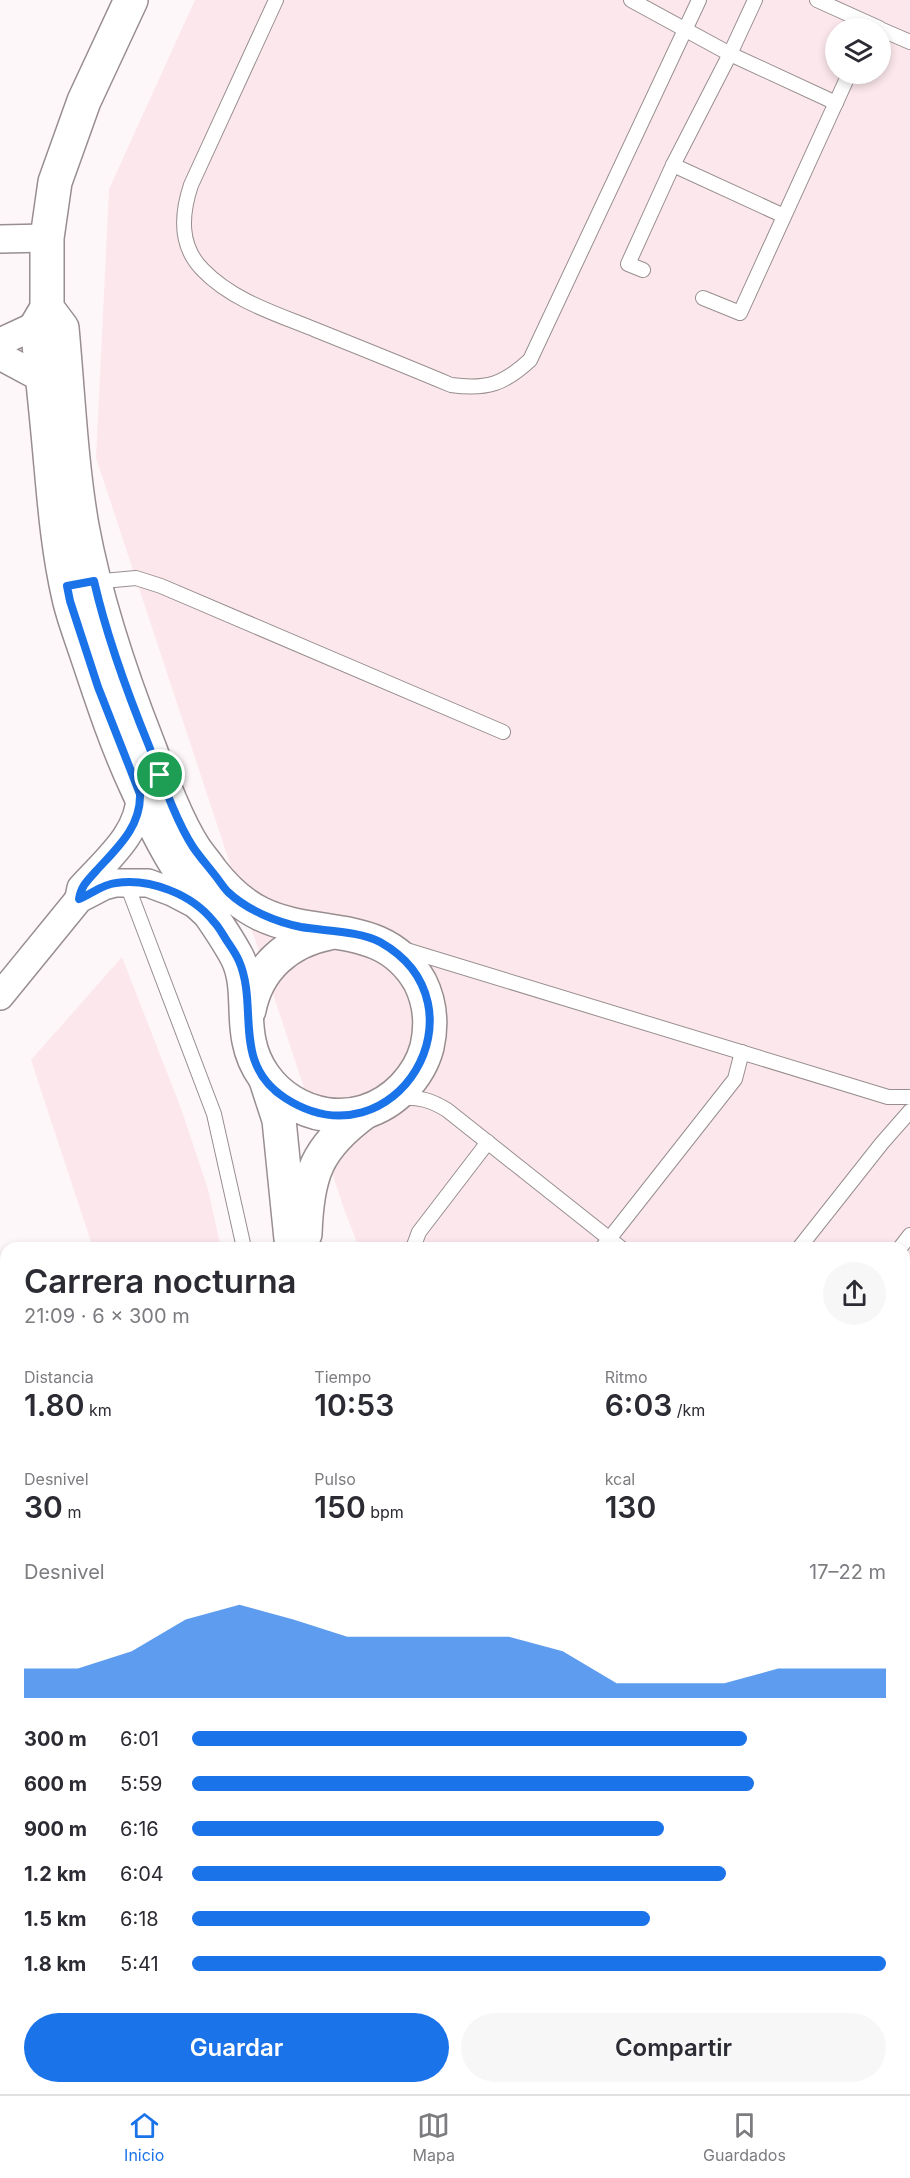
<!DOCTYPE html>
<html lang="es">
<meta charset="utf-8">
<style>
:root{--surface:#fff;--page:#f7f7f7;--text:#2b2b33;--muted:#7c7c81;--line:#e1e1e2;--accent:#1a73e8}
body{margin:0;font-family:Inter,sans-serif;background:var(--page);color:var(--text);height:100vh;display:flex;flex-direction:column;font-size:22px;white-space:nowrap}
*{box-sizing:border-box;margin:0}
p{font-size:20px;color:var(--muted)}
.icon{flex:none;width:33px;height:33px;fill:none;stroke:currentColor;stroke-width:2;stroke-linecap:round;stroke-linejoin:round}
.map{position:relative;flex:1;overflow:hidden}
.details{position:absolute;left:0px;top:1242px;width:910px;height:852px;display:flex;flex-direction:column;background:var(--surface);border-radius:18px 18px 0 0;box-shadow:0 3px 9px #0003}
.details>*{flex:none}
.tools{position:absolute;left:825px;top:18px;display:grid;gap:12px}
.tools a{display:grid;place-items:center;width:66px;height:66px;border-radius:50%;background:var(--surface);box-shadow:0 3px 9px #0003;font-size:30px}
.pin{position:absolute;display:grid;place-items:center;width:51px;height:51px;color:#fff;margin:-26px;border:3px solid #fff;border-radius:50%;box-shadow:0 2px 6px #0007}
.round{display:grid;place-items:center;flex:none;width:63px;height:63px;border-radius:32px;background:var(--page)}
.summary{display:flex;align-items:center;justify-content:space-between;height:102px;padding:0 24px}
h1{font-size:33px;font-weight:600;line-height:45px}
.stats{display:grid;grid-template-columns:repeat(3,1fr);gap:9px;height:102px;padding:6px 24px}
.stats div{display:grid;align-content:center}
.stats b{font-size:30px;font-weight:600}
.stats small{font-size:16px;font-weight:400}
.stats p{font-size:16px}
.chart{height:168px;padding:12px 24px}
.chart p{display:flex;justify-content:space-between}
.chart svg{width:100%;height:108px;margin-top:6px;fill:var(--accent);opacity:.7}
.button{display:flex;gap:12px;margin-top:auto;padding:12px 24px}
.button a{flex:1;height:69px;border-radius:36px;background:var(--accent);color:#fff;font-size:24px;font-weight:600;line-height:69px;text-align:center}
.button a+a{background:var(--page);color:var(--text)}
ul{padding:0 24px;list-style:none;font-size:20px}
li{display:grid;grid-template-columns:96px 72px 1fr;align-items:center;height:45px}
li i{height:15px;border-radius:8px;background:var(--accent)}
.dock{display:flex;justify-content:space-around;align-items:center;height:84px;border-top:2px solid var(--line);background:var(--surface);font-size:16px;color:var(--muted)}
.dock a{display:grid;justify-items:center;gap:3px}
.dock .on{color:var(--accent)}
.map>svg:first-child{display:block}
.built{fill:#fce8ec;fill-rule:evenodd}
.green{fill:#f6d6dc}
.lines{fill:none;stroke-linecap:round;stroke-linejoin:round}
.lane-casing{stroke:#988e8f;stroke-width:16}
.street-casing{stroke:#988e8f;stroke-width:30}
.secondary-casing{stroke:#988e8f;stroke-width:36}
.lane{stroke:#fff;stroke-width:14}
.street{stroke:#fff;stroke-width:27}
.secondary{stroke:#fff;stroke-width:33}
.route-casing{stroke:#fff;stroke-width:12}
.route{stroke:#1a73e8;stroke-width:8}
</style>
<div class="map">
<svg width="910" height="2094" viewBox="0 0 910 2094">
<rect width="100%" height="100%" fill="#fef7f9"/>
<g class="built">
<path d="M195 0H910V1349L905 1356 904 1248H359L344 1209 96 458 109 189ZM836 28H880V74H836Z"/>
<path d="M122 957 182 1111 208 1189 221 1248H93L31 1060Z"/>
</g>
<path class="green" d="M910 1380V1672L905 1677 904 1386Z"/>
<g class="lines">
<g class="lane-casing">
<g id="lane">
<path d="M276 0 191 185C181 215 179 246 203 270 233 301 277 314 316 330 361 348 406 366 451 385 487 390 504 384 530 360L699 0"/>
<path d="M631 0 730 54 836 103"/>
<path d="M817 0 879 28"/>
<path d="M880 29 910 42"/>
<path d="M673 165 784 216"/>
<path d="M643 270 628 264 673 165 730 54 755 0"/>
<path d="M703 298 740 313 849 74"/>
<path d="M92 582 136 578 161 586 503 732"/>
<path d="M126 882 214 1114 244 1248"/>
<path d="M403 949 888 1097H910"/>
<path d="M401 1098C419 1097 431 1100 447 1110L621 1248"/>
<path d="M413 1248 419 1232 488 1142"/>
<path d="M602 1248 735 1079 742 1052"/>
<path d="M799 1248 882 1143 910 1111"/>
<path d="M900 1248 910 1235"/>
<path d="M577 2090 582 2094"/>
</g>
</g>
<g class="street-casing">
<g id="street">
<path d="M0 239 47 238"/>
<path d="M0 342 37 325"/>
<path d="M0 356 43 379"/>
<path d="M79 898 81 888C105 861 141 833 140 794"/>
<path d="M0 996 79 899 104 886 115 883H148L172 892 195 904 205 913"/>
<path d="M0 1894 6 1899"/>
<path d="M245 2088 253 2094"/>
<path d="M397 2094 402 2088"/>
</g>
</g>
<g class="secondary-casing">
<g id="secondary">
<path d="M47 308 62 328C68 393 71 463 82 526 96 601 120 673 148 744 160 776 176 820 194 848 199 856 206 863 211 871 225 889 240 904 261 914 317 941 384 918 420 982 430 1002 432 1025 427 1047 419 1077 394 1103 364 1112 313 1127 259 1093 249 1041 243 1013 250 983 237 957 218 921 190 889 170 854 157 832 146 808 136 786 116 743 101 697 86 652 80 634 73 616 69 598 59 555 55 511 51 466 47 419 42 372 37 325L47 308V238L55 182 84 101 131 0"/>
<path d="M249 1010C257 968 288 941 329 933"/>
<path d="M266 1080 279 1120 291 1239 295 1248"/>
<path d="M305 1234C307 1175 316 1148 365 1112"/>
<path d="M701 2088 707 2094"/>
</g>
</g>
<use href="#lane" class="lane"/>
<use href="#street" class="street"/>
<use href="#secondary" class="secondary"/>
</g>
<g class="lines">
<g class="route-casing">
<path id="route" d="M94 581C107 638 127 692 149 746 161 777 175 819 193 847 199 856 207 865 214 874 219 880 223 887 228 892 247 910 276 922 301 927 324 931 360 931 380 942 492 1005 395 1169 285 1098 231 1063 259 1007 239 961 236 954 231 947 227 941 223 935 219 927 214 922 192 894 150 878 116 883 103 884 91 894 79 899 81 886 88 880 96 871 117 848 141 827 140 794L98 687 70 601 67 586Z"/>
</g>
<use href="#route" class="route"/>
</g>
</svg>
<div class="tools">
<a><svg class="icon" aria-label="layers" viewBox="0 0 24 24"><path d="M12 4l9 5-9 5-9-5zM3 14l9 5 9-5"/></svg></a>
</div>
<div class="pin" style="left:160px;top:775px;background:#1e9e55"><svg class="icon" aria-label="arrive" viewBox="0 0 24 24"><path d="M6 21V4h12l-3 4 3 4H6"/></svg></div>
<section class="details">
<div class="summary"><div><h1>Carrera nocturna</h1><p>21:09 · 6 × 300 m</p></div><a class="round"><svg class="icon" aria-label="share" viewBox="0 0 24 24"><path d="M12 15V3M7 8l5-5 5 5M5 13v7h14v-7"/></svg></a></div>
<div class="stats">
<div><p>Distancia</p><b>1.80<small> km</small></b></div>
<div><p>Tiempo</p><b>10:53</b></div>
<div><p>Ritmo</p><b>6:03<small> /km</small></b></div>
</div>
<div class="stats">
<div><p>Desnivel</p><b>30<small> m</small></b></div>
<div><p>Pulso</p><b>150<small> bpm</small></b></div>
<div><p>kcal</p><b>130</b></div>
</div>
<div class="chart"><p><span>Desnivel</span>17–22 m</p>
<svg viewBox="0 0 160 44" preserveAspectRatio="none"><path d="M0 44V32L10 32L20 25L30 12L40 6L50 12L60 19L70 19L80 19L90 19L100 25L110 38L120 38L130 38L140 32L150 32L160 32V44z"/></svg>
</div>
<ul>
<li><b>300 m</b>6:01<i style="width:80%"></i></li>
<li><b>600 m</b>5:59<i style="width:81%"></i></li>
<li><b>900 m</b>6:16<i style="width:68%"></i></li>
<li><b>1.2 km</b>6:04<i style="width:77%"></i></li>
<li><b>1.5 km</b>6:18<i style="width:66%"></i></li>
<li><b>1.8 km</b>5:41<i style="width:100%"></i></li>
</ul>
<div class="button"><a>Guardar</a><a>Compartir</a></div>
</section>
</div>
<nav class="dock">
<a class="on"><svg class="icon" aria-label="home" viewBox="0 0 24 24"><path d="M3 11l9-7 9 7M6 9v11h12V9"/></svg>Inicio</a>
<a><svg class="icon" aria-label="map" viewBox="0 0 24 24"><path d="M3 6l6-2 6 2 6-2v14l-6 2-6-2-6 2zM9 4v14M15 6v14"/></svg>Mapa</a>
<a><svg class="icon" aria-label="saved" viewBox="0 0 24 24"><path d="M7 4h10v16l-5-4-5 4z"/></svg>Guardados</a>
</nav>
